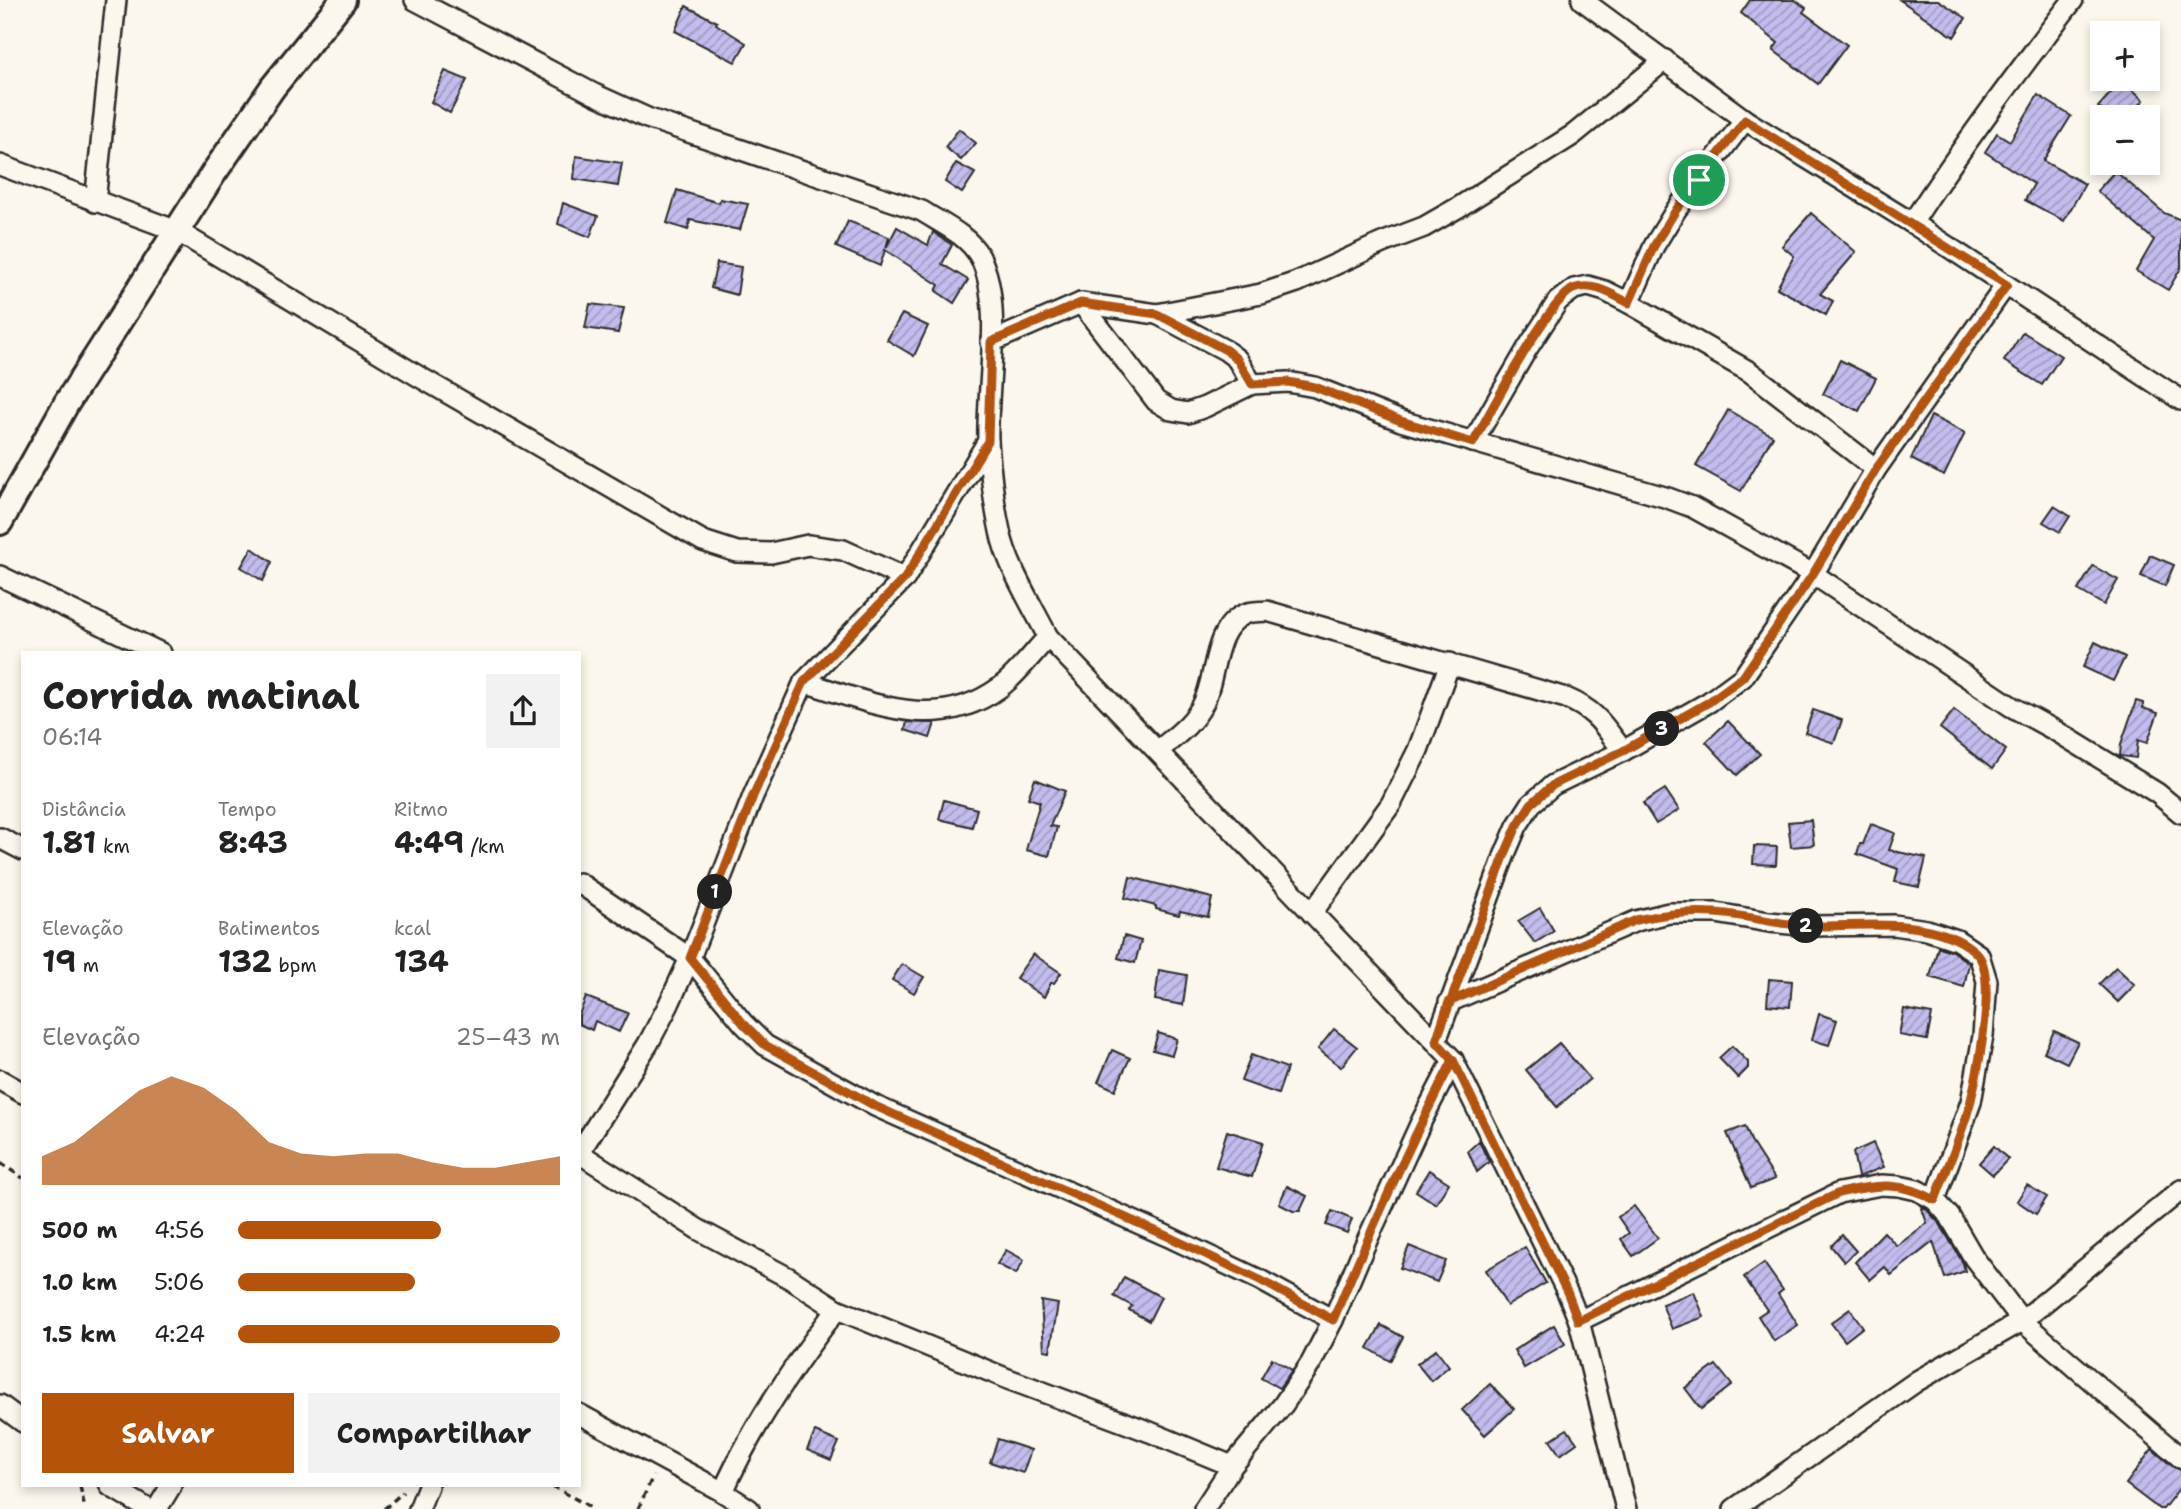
<!DOCTYPE html>
<html lang="pt">
<meta charset="utf-8">
<style>
:root{--surface:#fff;--page:#f2f2f2;--text:#222;--muted:#767676;--accent:#b45309}
body{margin:0;font-family:"Shantell Sans",sans-serif;background:var(--page);color:var(--text);height:100vh;display:flex;flex-direction:column;font-size:26px;white-space:nowrap}
*{box-sizing:border-box;margin:0}
p{font-size:23px;color:var(--muted)}
.icon{flex:none;width:38px;height:38px;fill:none;stroke:currentColor;stroke-width:2;stroke-linecap:round;stroke-linejoin:round}
.map{position:relative;flex:1;overflow:hidden}
.sheet{position:absolute;left:21px;top:651px;width:560px;height:836px;display:flex;flex-direction:column;background:var(--surface);border-radius:0px;box-shadow:0 4px 10px #0003}
.sheet>*{flex:none}
.buttons{position:absolute;left:2090px;top:21px;display:grid;gap:14px}
.buttons a{display:grid;place-items:center;width:70px;height:70px;border-radius:0px;background:var(--surface);box-shadow:0 4px 10px #0003;font-size:35px}
.pin{position:absolute;display:grid;place-items:center;width:60px;height:60px;color:#fff;margin:-30px;border:4px solid #fff;border-radius:50%;box-shadow:0 2px 7px #0007}
.km{position:absolute;width:35px;height:35px;margin:-18px;border-radius:50%;background:#222;color:#fff;font-size:19px;line-height:35px;text-align:center}
.round{display:grid;place-items:center;flex:none;width:74px;height:74px;border-radius:0px;background:var(--page)}
.headline{display:flex;align-items:center;justify-content:space-between;height:119px;padding:0 21px}
h1{font-size:38px;font-weight:700;line-height:52px}
.figures{display:grid;grid-template-columns:repeat(3,1fr);gap:10px;height:119px;padding:7px 21px}
.figures div{display:grid;align-content:center}
.figures b{font-size:30px;font-weight:700}
.figures small{font-size:19px;font-weight:400}
.figures p{font-size:19px}
.chart{height:196px;padding:14px 21px}
.chart p{display:flex;justify-content:space-between}
.chart svg{width:100%;height:126px;margin-top:7px;fill:var(--accent);opacity:.7}
.cta{display:flex;gap:14px;margin-top:auto;padding:14px 21px}
.cta a{flex:1;height:80px;border-radius:0px;background:var(--accent);color:#fff;font-size:28px;font-weight:700;line-height:80px;text-align:center}
.cta a+a{background:var(--page);color:var(--text)}
ul{padding:0 21px;list-style:none;font-size:23px}
li{display:grid;grid-template-columns:112px 84px 1fr;align-items:center;height:52px}
li i{height:18px;border-radius:9px;background:var(--accent)}
.map>svg:first-child{display:block}
.building{fill:url(#building-hatch);stroke:#2b2b2b;stroke-width:2}
.lines{fill:none;stroke-linecap:round;stroke-linejoin:round}
.minor-casing{stroke:#2b2b2b;stroke-width:24}
.tertiary-casing{stroke:#2b2b2b;stroke-width:30}
.path{stroke:#2b2b2b;stroke-width:3.5;stroke-dasharray:7 5;stroke-linecap:butt}
.minor{stroke:#fbf7ec;stroke-width:19}
.tertiary{stroke:#fbf7ec;stroke-width:24}
.route-casing{stroke:#fff;stroke-width:14}
.route{stroke:#b45309;stroke-width:9}
</style>
<div class="map">
<svg width="2181" height="1509" viewBox="0 0 2181 1509">
<defs>
<pattern id="building-hatch" width="6" height="6" patternUnits="userSpaceOnUse" patternTransform="scale(1.75)"><rect width="6" height="6" fill="#c3bcee"/><path d="M-1 1l2-2M0 6l6-6M5 7l2-2" fill="none" stroke="#9f99c1"/></pattern>
</defs>
<rect width="100%" height="100%" fill="#fbf7ec"/>
<filter id="ink" filterUnits="userSpaceOnUse"><feTurbulence type="fractalNoise" baseFrequency=".0143" numOctaves="2"/><feDisplacementMap in="SourceGraphic" scale="14" xChannelSelector="R" yChannelSelector="G"/><feConvolveMatrix kernelMatrix="1 2 1 2 8 2 1 2 1" color-interpolation-filters="sRGB"/></filter>
<g filter="url(#ink)">
<g class="building">
<path d="M1750 0H1795L1806 8 1803 12 1847 45 1818 84 1773 50 1778 43 1741 13Z"/>
<path d="M1900 0H1938L1966 18 1954 37Z"/>
<path d="M686 6 717 22 716 24 746 43 735 62 675 31Z"/>
<path d="M445 71 467 80 450 113 431 102Z"/>
<path d="M2122 80 2144 100 2129 117H2111L2098 107Z"/>
<path d="M2038 95 2071 116 2043 161 2085 184 2064 221 2025 200 2034 184 1985 152 1997 133 2010 141Z"/>
<path d="M959 129 976 143 961 160 945 147Z"/>
<path d="M576 156 622 163 618 186 574 179Z"/>
<path d="M956 163 975 173 962 193 945 182Z"/>
<path d="M2115 171 2164 213 2181 220V268L2168 290 2136 271 2154 240 2097 191Z"/>
<path d="M677 190 719 203 720 199 748 204 740 230 690 220 688 230 667 223Z"/>
<path d="M563 203 598 216 590 237 558 224Z"/>
<path d="M1811 213 1856 252 1820 294 1833 301 1826 315 1777 288 1794 256 1782 246Z"/>
<path d="M848 221 889 237 886 248 897 227 928 245 933 232 952 245 942 264 968 280 954 303 936 291 939 285 885 250 880 266 836 247Z"/>
<path d="M717 263 741 267 737 295 711 288Z"/>
<path d="M590 304 624 308 618 333 585 328Z"/>
<path d="M902 314 928 326 914 356 887 340Z"/>
<path d="M2023 332 2061 356 2042 385 2004 361Z"/>
<path d="M1840 360 1876 378 1859 411 1823 394Z"/>
<path d="M1728 410 1773 436 1741 491 1696 466Z"/>
<path d="M1931 416 1965 433 1944 476 1911 459Z"/>
<path d="M2054 506 2070 516 2060 532 2043 522Z"/>
<path d="M252 548 272 562 263 581 241 567Z"/>
<path d="M2150 555 2174 565 2165 586 2141 576Z"/>
<path d="M2093 566 2118 580 2104 605 2078 590Z"/>
<path d="M2095 642 2125 657 2113 681 2083 667Z"/>
<path d="M2136 701 2143 703V708L2158 713 2147 743 2138 740 2136 758 2120 756 2121 744Z"/>
<path d="M1813 710 1842 720 1834 743 1805 733Z"/>
<path d="M1954 710 2006 750 1992 769 1940 728Z"/>
<path d="M1728 721 1760 754 1737 775 1706 742Z"/>
<path d="M907 722 935 723 930 738 905 730Z"/>
<path d="M1035 779 1065 791 1050 826 1057 827 1049 856 1026 850 1040 802 1028 798Z"/>
<path d="M1665 789 1679 810 1656 824 1643 803Z"/>
<path d="M944 800 977 809 972 827 939 819Z"/>
<path d="M1811 820 1814 845 1791 847 1788 822Z"/>
<path d="M1871 824 1895 833 1889 850 1926 858 1919 887 1895 882 1898 869 1857 854 1860 844H1863Z"/>
<path d="M1754 846 1777 847 1776 865 1753 864Z"/>
<path d="M1130 877 1212 898 1208 917 1180 911 1179 915 1156 909V906L1125 898Z"/>
<path d="M1540 908 1554 931 1535 943 1518 921Z"/>
<path d="M1124 936 1141 941 1135 963 1118 958Z"/>
<path d="M1938 947 1952 951 1969 963 1964 987 1930 977Z"/>
<path d="M1033 954 1061 973 1054 983H1051L1044 997 1016 978Z"/>
<path d="M902 964 924 977 914 993 892 980Z"/>
<path d="M2116 967 2135 985 2118 1002 2099 984Z"/>
<path d="M1159 970 1187 975 1183 1005 1155 1000Z"/>
<path d="M1769 979 1792 981 1790 1007 1767 1005Z"/>
<path d="M586 997 628 1013 619 1032 595 1021 592 1030 579 1024V1015Z"/>
<path d="M1904 1009 1932 1014 1927 1040 1899 1035Z"/>
<path d="M1819 1014 1837 1020 1829 1045 1812 1040Z"/>
<path d="M1334 1029 1357 1047 1341 1067 1318 1049Z"/>
<path d="M2054 1031 2078 1042 2067 1063 2044 1052Z"/>
<path d="M1158 1033 1177 1039 1172 1055 1153 1050Z"/>
<path d="M1559 1043 1590 1079 1557 1107 1526 1070Z"/>
<path d="M1732 1046 1748 1062V1068L1738 1078 1719 1058Z"/>
<path d="M1112 1050 1130 1058 1115 1090 1098 1082Z"/>
<path d="M1251 1055 1287 1068 1278 1094 1241 1081Z"/>
<path d="M1745 1126 1752 1143 1775 1179 1751 1188 1727 1133Z"/>
<path d="M1227 1131 1263 1142 1252 1177 1216 1167Z"/>
<path d="M1479 1141 1489 1162 1477 1172 1468 1151Z"/>
<path d="M1873 1143 1884 1167 1858 1177 1853 1152Z"/>
<path d="M1994 1146 2008 1159 1993 1175 1979 1163Z"/>
<path d="M1429 1170 1449 1183 1436 1204 1416 1191Z"/>
<path d="M2027 1185 2047 1197 2036 1214 2017 1201Z"/>
<path d="M1287 1186 1307 1196 1300 1211H1293L1279 1204Z"/>
<path d="M1634 1206 1658 1238 1633 1256 1621 1239 1629 1233 1618 1217Z"/>
<path d="M1921 1206 1927 1210 1940 1224 1963 1263 1965 1271 1945 1278 1933 1242 1891 1275 1885 1267 1870 1280 1855 1262 1884 1232 1897 1246 1927 1223Z"/>
<path d="M1332 1211 1352 1219 1347 1233 1326 1225Z"/>
<path d="M1842 1235 1856 1251 1844 1262 1831 1246Z"/>
<path d="M1409 1246 1446 1261 1437 1282 1400 1268Z"/>
<path d="M1525 1247 1546 1283 1507 1306 1486 1270Z"/>
<path d="M1006 1250 1024 1260 1016 1274 997 1264Z"/>
<path d="M1764 1263 1783 1290 1778 1294 1798 1325 1774 1341 1758 1316 1767 1310 1744 1277Z"/>
<path d="M1124 1277 1161 1297 1149 1321 1129 1310 1132 1306 1114 1296Z"/>
<path d="M1694 1292 1704 1317 1672 1329 1662 1304Z"/>
<path d="M1041 1301 1058 1304 1050 1351 1044 1350Z"/>
<path d="M1850 1309 1863 1327 1845 1341 1831 1323Z"/>
<path d="M1381 1325 1403 1337 1390 1361 1368 1348Z"/>
<path d="M1554 1325 1565 1344 1524 1368 1514 1350Z"/>
<path d="M1436 1349 1449 1366 1431 1381 1417 1364Z"/>
<path d="M1272 1358 1292 1370 1279 1388 1261 1378Z"/>
<path d="M1716 1365 1732 1385 1701 1409 1685 1388Z"/>
<path d="M1490 1384 1514 1409 1485 1435 1462 1410Z"/>
<path d="M1567 1429 1577 1443 1560 1455 1550 1440Z"/>
<path d="M815 1432 839 1442 831 1460 807 1450Z"/>
<path d="M998 1439 1031 1450 1023 1473 990 1462Z"/>
<path d="M2152 1449 2173 1467 2181 1470V1486L2163 1509H2159L2126 1484Z"/>
</g>
<g class="lines">
<g class="minor-casing">
<g id="minor">
<path d="M415 0 594 94 647 118 922 211C942 224 968 235 980 257 1004 304 986 388 988 441 990 469 994 504 1000 531 1007 566 1032 605 1048 637L1453 1060 1568 1294 1579 1321 1626 1509"/>
<path d="M1582 0 1745 120 1912 223 2181 400"/>
<path d="M0 165 177 231 418 376 703 541 737 552 771 553 808 545 843 550 905 578"/>
<path d="M95 202 116 0"/>
<path d="M1912 223C1962 146 2017 73 2073 0"/>
<path d="M1081 303 1156 401 1171 410 1188 413 1205 407 1252 384 1288 382 1315 387 1401 421 1668 498 1692 507 1813 574 2012 707 2056 731 2157 793 2181 813"/>
<path d="M1629 303 1654 246 1676 210 1745 120"/>
<path d="M1157 314 1225 350 1237 359 1252 384"/>
<path d="M991 342 1081 303 1157 314 1261 294 1297 282 1382 243 1424 227 1459 207 1573 135 1665 60"/>
<path d="M1473 442 1527 349 1558 301 1574 289 1588 286 1605 291 1629 303 1750 372 1876 469"/>
<path d="M0 576 161 653"/>
<path d="M804 682C870 702 936 734 999 688 1017 675 1032 654 1048 637"/>
<path d="M1158 751C1174 737 1193 724 1203 704 1217 677 1212 628 1245 614 1251 611 1261 612 1267 611L1566 698C1597 711 1604 726 1623 751"/>
<path d="M0 838 23 850"/>
<path d="M579 883 690 958 743 1023 765 1045 875 1106 1167 1236 1260 1280 1333 1320"/>
<path d="M1312 913 1391 804 1418 750 1450 663"/>
<path d="M1449 1002 1636 921 1669 913H1716L1769 922 1811 926 1894 925 1927 930 1957 940 1979 955 1987 981 1983 1036 1971 1102 1935 1200"/>
<path d="M1436 1041 1505 854 1517 826 1531 804 1553 785 1623 751 1709 702 1743 677 1813 574 1876 469 2006 285"/>
<path d="M0 1080 23 1093"/>
<path d="M579 1153 648 1044 668 1006 690 958 753 796 804 682 905 578 988 441"/>
<path d="M579 1153 699 1230 789 1278 837 1309 1008 1379 1150 1432 1232 1466"/>
<path d="M1579 1321 1839 1193 1881 1185 1899 1186 1917 1190 1935 1200 1950 1217 1974 1258 2022 1321 2181 1458"/>
<path d="M0 1405 23 1422"/>
<path d="M579 1414 723 1492 749 1509"/>
<path d="M110 1486 148 1509"/>
<path d="M723 1492C752 1426 793 1366 837 1309"/>
<path d="M157 1509 171 1486"/>
<path d="M419 1509 428 1486"/>
<path d="M1204 1509 1232 1466 1283 1405 1311 1363 1333 1320 1364 1247 1422 1120 1453 1060"/>
<path d="M1734 1509 1917 1381 2022 1321 2181 1190"/>
</g>
</g>
<g class="tertiary-casing">
<path id="tertiary" d="M0 522 66 404 213 174 273 87 343 0"/>
</g>
<g class="path">
<path d="M0 1163 23 1178"/>
<path d="M80 1486 85 1509"/>
<path d="M552 1486 594 1509"/>
<path d="M384 1509 403 1492"/>
<path d="M638 1509 653 1476"/>
</g>
<use href="#minor" class="minor"/>
<use href="#tertiary" class="tertiary"/>
</g>
</g>
<g class="lines" filter="url(#ink)">
<g class="route-casing">
<path id="route" d="M1699 180 1676 210 1654 246 1629 303C1613 295 1592 281 1573 289 1548 301 1490 413 1473 443L1401 421 1315 387 1288 382 1252 384 1237 359 1226 350 1157 314 1081 303 991 342 988 441 905 578 804 682 753 796 690 958 743 1023 765 1045 875 1106 1167 1236 1260 1280 1333 1320C1370 1232 1409 1145 1453 1060L1436 1041 1449 1002 1636 920C1662 914 1687 911 1715 913 1748 915 1781 926 1815 926 1861 926 1912 919 1956 939 1962 942 1973 949 1978 955 1997 977 1978 1071 1971 1100 1963 1133 1947 1168 1935 1200 1901 1181 1876 1184 1839 1193L1578 1321 1568 1294 1453 1060 1436 1041 1505 854 1517 826 1531 804 1553 785 1623 751 1709 702 1743 677 1813 574 1876 469 2007 285 1745 120 1699 180"/>
</g>
<use href="#route" class="route"/>
</g>
</svg>
<div class="buttons">
<a>+</a>
<a>−</a>
</div>
<div class="pin" style="left:1699px;top:180px;background:#1e9e55"><svg class="icon" aria-label="arrive" viewBox="0 0 24 24"><path d="M6 21V4h12l-3 4 3 4H6"/></svg></div>
<b class="km" style="left:715px;top:892px">1</b>
<b class="km" style="left:1806px;top:926px">2</b>
<b class="km" style="left:1662px;top:729px">3</b>
<section class="sheet">
<div class="headline"><div><h1>Corrida matinal</h1><p>06:14</p></div><a class="round"><svg class="icon" aria-label="share" viewBox="0 0 24 24"><path d="M12 15V3M7 8l5-5 5 5M5 13v7h14v-7"/></svg></a></div>
<div class="figures">
<div><p>Distância</p><b>1.81<small> km</small></b></div>
<div><p>Tempo</p><b>8:43</b></div>
<div><p>Ritmo</p><b>4:49<small> /km</small></b></div>
</div>
<div class="figures">
<div><p>Elevação</p><b>19<small> m</small></b></div>
<div><p>Batimentos</p><b>132<small> bpm</small></b></div>
<div><p>kcal</p><b>134</b></div>
</div>
<div class="chart"><p><span>Elevação</span>25–43 m</p>
<svg viewBox="0 0 160 44" preserveAspectRatio="none"><path d="M0 44V34L10 29L20 20L30 11L40 6L50 10L60 18L70 29L80 33L90 34L100 33L110 33L120 36L130 38L140 38L150 36L160 34V44z"/></svg>
</div>
<ul>
<li><b>500 m</b>4:56<i style="width:63%"></i></li>
<li><b>1.0 km</b>5:06<i style="width:55%"></i></li>
<li><b>1.5 km</b>4:24<i style="width:100%"></i></li>
</ul>
<div class="cta"><a>Salvar</a><a>Compartilhar</a></div>
</section>
</div>
